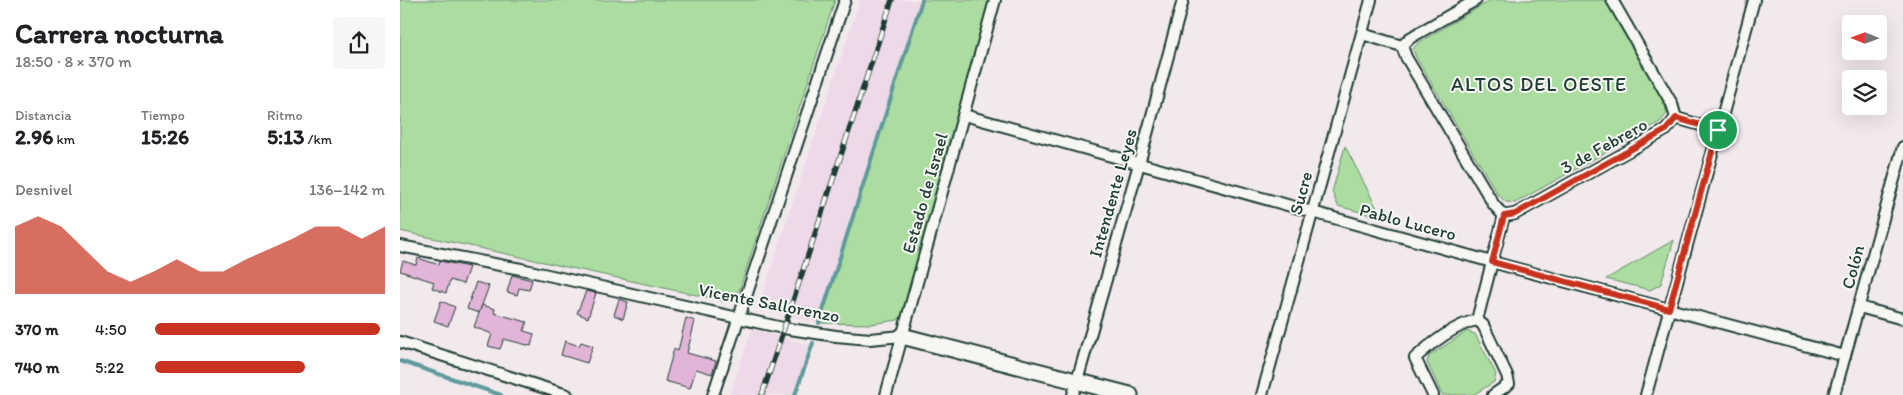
<!DOCTYPE html>
<html lang="es">
<meta charset="utf-8">
<style>
:root{--surface:#fff;--page:#f6f6f6;--text:#202124;--muted:#757577;--accent:#c8321e}
body{margin:0;font-family:Itim,sans-serif;background:var(--page);color:var(--text);height:100vh;display:flex;flex-direction:column;font-size:19px;white-space:nowrap}
*{box-sizing:border-box;margin:0}
p{font-size:16px;color:var(--muted)}
.icon{flex:none;width:28px;height:28px;fill:none;stroke:currentColor;stroke-width:2;stroke-linecap:round;stroke-linejoin:round}
.map{position:relative;flex:1;overflow:hidden}
.drawer{display:flex;flex-direction:column;background:var(--surface);width:400px}
.drawer>*{flex:none}
.needle{width:32px;rotate:271deg}
.buttons{position:absolute;left:1442px;top:15px;display:grid;gap:10px}
.buttons a{display:grid;place-items:center;width:45px;height:45px;border-radius:5px;background:var(--surface);box-shadow:0 5px 20px #0002;font-size:25px}
.pin{position:absolute;display:grid;place-items:center;width:42px;height:42px;color:#fff;margin:-21px;border:2px solid #fff;border-radius:50%;box-shadow:0 1px 5px #0007}
.round{display:grid;place-items:center;flex:none;width:52px;height:52px;border-radius:5px;background:var(--page)}
.overview{display:flex;align-items:center;justify-content:space-between;height:85px;padding:0 15px}
h1{font-size:28px;font-weight:700;line-height:38px}
.metrics{display:grid;grid-template-columns:repeat(3,1fr);gap:8px;height:85px;padding:5px 15px}
.metrics div{display:grid;align-content:center}
.metrics b{font-size:21px;font-weight:700}
.metrics small{font-size:14px;font-weight:400}
.metrics p{font-size:14px}
.chart{height:140px;padding:10px 15px}
.chart p{display:flex;justify-content:space-between}
.chart svg{width:100%;height:90px;margin-top:5px;fill:var(--accent);opacity:.7}
ul{padding:0 15px;list-style:none;font-size:16px}
li{display:grid;grid-template-columns:80px 60px 1fr;align-items:center;height:38px}
li i{height:12px;border-radius:6px;background:var(--accent)}
main{display:flex;flex:1;min-height:0}
.map>svg:first-child{display:block}
.built{fill:#edd9e7}
.green{fill:#aadd9f;stroke:#648d6a}
.lines{fill:none;stroke-linecap:round;stroke-linejoin:round}
.stream{stroke:#5f9b9b;stroke-width:4}
.building{fill:#e1b4d8;stroke:#1f3d34}
.street-casing{stroke:#1f3d34;stroke-width:14}
.secondary-casing{stroke:#1f3d34;stroke-width:19}
.street{stroke:#f6f6f2;stroke-width:10}
.secondary{stroke:#f6f6f2;stroke-width:15}
.rail-casing{stroke:#1f3d34;stroke-width:5.5}
.rail{stroke:#f6f6f2;stroke-width:4;stroke-dasharray:11;stroke-linecap:butt}
.route-casing{stroke:#fff;stroke-width:10}
.route{stroke:#c8321e;stroke-width:6}
.labels{text-anchor:middle;stroke-width:4;stroke-linejoin:round;paint-order:stroke}
.street-label{font-size:18px;fill:#1f3d34;stroke:#f6f6f2}
.quarter-label{font-size:20px;letter-spacing:1px;fill:#1f3d34;stroke:#f6f6f2}
</style>
<main>
<section class="drawer">
<div class="overview"><div><h1>Carrera nocturna</h1><p>18:50 · 8 × 370 m</p></div><a class="round"><svg class="icon" aria-label="share" viewBox="0 0 24 24"><path d="M12 15V3M7 8l5-5 5 5M5 13v7h14v-7"/></svg></a></div>
<div class="metrics">
<div><p>Distancia</p><b>2.96<small> km</small></b></div>
<div><p>Tiempo</p><b>15:26</b></div>
<div><p>Ritmo</p><b>5:13<small> /km</small></b></div>
</div>
<div class="chart"><p><span>Desnivel</span>136–142 m</p>
<svg viewBox="0 0 160 44" preserveAspectRatio="none"><path d="M0 44V11L10 6L20 11L30 22L40 33L50 38L60 33L70 27L80 33L90 33L100 27L110 22L120 17L130 11L140 11L150 17L160 11V44z"/></svg>
</div>
<ul>
<li><b>370 m</b>4:50<i style="width:98%"></i></li>
<li><b>740 m</b>5:22<i style="width:65%"></i></li>
</ul>
</section>
<div class="map">
<svg width="1503" height="395" viewBox="0 0 1503 395">
<rect width="100%" height="100%" fill="#f2e9ed"/>
<filter id="ink" filterUnits="userSpaceOnUse"><feTurbulence type="fractalNoise" baseFrequency=".02" numOctaves="2"/><feDisplacementMap in="SourceGraphic" scale="10" xChannelSelector="R" yChannelSelector="G"/><feConvolveMatrix kernelMatrix="1 2 1 2 8 2 1 2 1" color-interpolation-filters="sRGB"/></filter>
<g filter="url(#ink)">
<g class="built">
<path d="M460 0H522L419 323 360 309 363 293Z"/>
<path d="M352 329 412 346 395 395H330Z"/>
</g>
<g class="green">
<path d="M0 0H435L339 291 324 301 0 231Z"/>
<path d="M522 0H589L503 312 498 320 471 324 419 323Z"/>
<path d="M1091 0H1205L1264 102 1267 114 1260 122 1115 203 1106 202 1098 195 1016 57 1013 49 1018 43Z"/>
<path d="M945 146 982 218 938 206 932 192Z"/>
<path d="M1274 240 1261 284 1250 290 1206 279Z"/>
<path d="M1067 331 1075 334 1096 374 1094 382 1073 395H1042L1027 362 1029 356Z"/>
</g>
<g class="lines">
<g class="stream">
<path d="M419 323 522 0"/>
<path d="M0 361 101 395"/>
<path d="M395 395 413 343"/>
</g>
</g>
<g class="building">
<path d="M18 258 39 265 40 261 69 267 63 284 50 280 46 293 32 288 34 282 0 271 3 261 16 265Z"/>
<path d="M112 275 132 280 129 290 119 288 117 295 107 292Z"/>
<path d="M76 282 89 286 79 313 67 309Z"/>
<path d="M186 291 196 293 188 318 177 313Z"/>
<path d="M219 299 228 302 223 319 214 315Z"/>
<path d="M41 301 55 307 48 326 34 321Z"/>
<path d="M82 305 95 309 94 313 127 322 124 331 134 334 131 346 104 339 100 349 88 346 92 334 74 327Z"/>
<path d="M286 318 295 321 287 353 316 361 312 374 296 369 290 388 265 381 274 349 278 351Z"/>
<path d="M165 341 179 346 181 342 193 346 187 363 161 355Z"/>
</g>
<g class="lines">
<g class="street-casing">
<g id="street">
<path d="M1076 0 1010 38 1002 46 1006 57 1094 205 1104 216"/>
<path d="M962 34 1002 46"/>
<path d="M564 115 1092 262 1445 356"/>
<path d="M1276 118 1318 130"/>
<path d="M1104 216 1115 214 1266 130 1276 118 1272 104 1212 0"/>
<path d="M0 246 121 269 383 328 436 336 470 339 502 336"/>
<path d="M1459 307 1503 319"/>
<path d="M1077 320 1104 216"/>
<path d="M0 342 167 395"/>
<path d="M313 395 445 0"/>
<path d="M486 395 595 0"/>
<path d="M673 395 739 164 783 0"/>
<path d="M862 395 971 0"/>
<path d="M1033 395 1015 358C1030 344 1057 324 1077 320L1083 325 1107 375 1109 384 1093 395"/>
<path d="M1246 395 1354 0"/>
<path d="M1434 395 1503 147"/>
</g>
</g>
<g class="secondary-casing">
<path id="secondary" d="M502 336 730 395"/>
</g>
<use href="#street" class="street"/>
<use href="#secondary" class="secondary"/>
<g class="rail-casing">
<path id="rail" d="M362 395 492 0"/>
</g>
<use href="#rail" class="rail"/>
</g>
</g>
<g class="lines" filter="url(#ink)">
<g class="route-casing">
<path id="route" d="M1276 118 1318 130 1269 309 1092 262 1104 216 1115 214 1266 130Z"/>
</g>
<use href="#route" class="route"/>
</g>
<g class="labels">
<g class="street-label">
<text transform="translate(1204 146) rotate(-29)" y="6">3 de Febrero</text>
<text transform="translate(525 193) rotate(-74)" y="6">Estado de Israel</text>
<text transform="translate(713 193) rotate(-74)" y="6">Intendente Leyes</text>
<text transform="translate(901 193) rotate(-75)" y="6">Sucre</text>
<text transform="translate(1008 222) rotate(15)" y="6">Pablo Lucero</text>
<text transform="translate(1453 267) rotate(-75)" y="6">Colón</text>
<text transform="translate(369 303) rotate(11)" y="6">Vicente Sallorenzo</text>
</g>
<g class="quarter-label">
<text x="1139" y="91">ALTOS DEL OESTE</text>
</g>
</g>
</svg>
<div class="buttons">
<a><svg class="needle" viewBox="-14 -14 28 28"><path d="M0-13l5 13h-10z" fill="#e53935"/><path d="M0 13l5-13h-10z" fill="#757577"/></svg></a>
<a><svg class="icon" aria-label="layers" viewBox="0 0 24 24"><path d="M12 4l9 5-9 5-9-5zM3 14l9 5 9-5"/></svg></a>
</div>
<div class="pin" style="left:1318px;top:130px;background:#1e9e55"><svg class="icon" aria-label="arrive" viewBox="0 0 24 24"><path d="M6 21V4h12l-3 4 3 4H6"/></svg></div>
</div>
</main>
